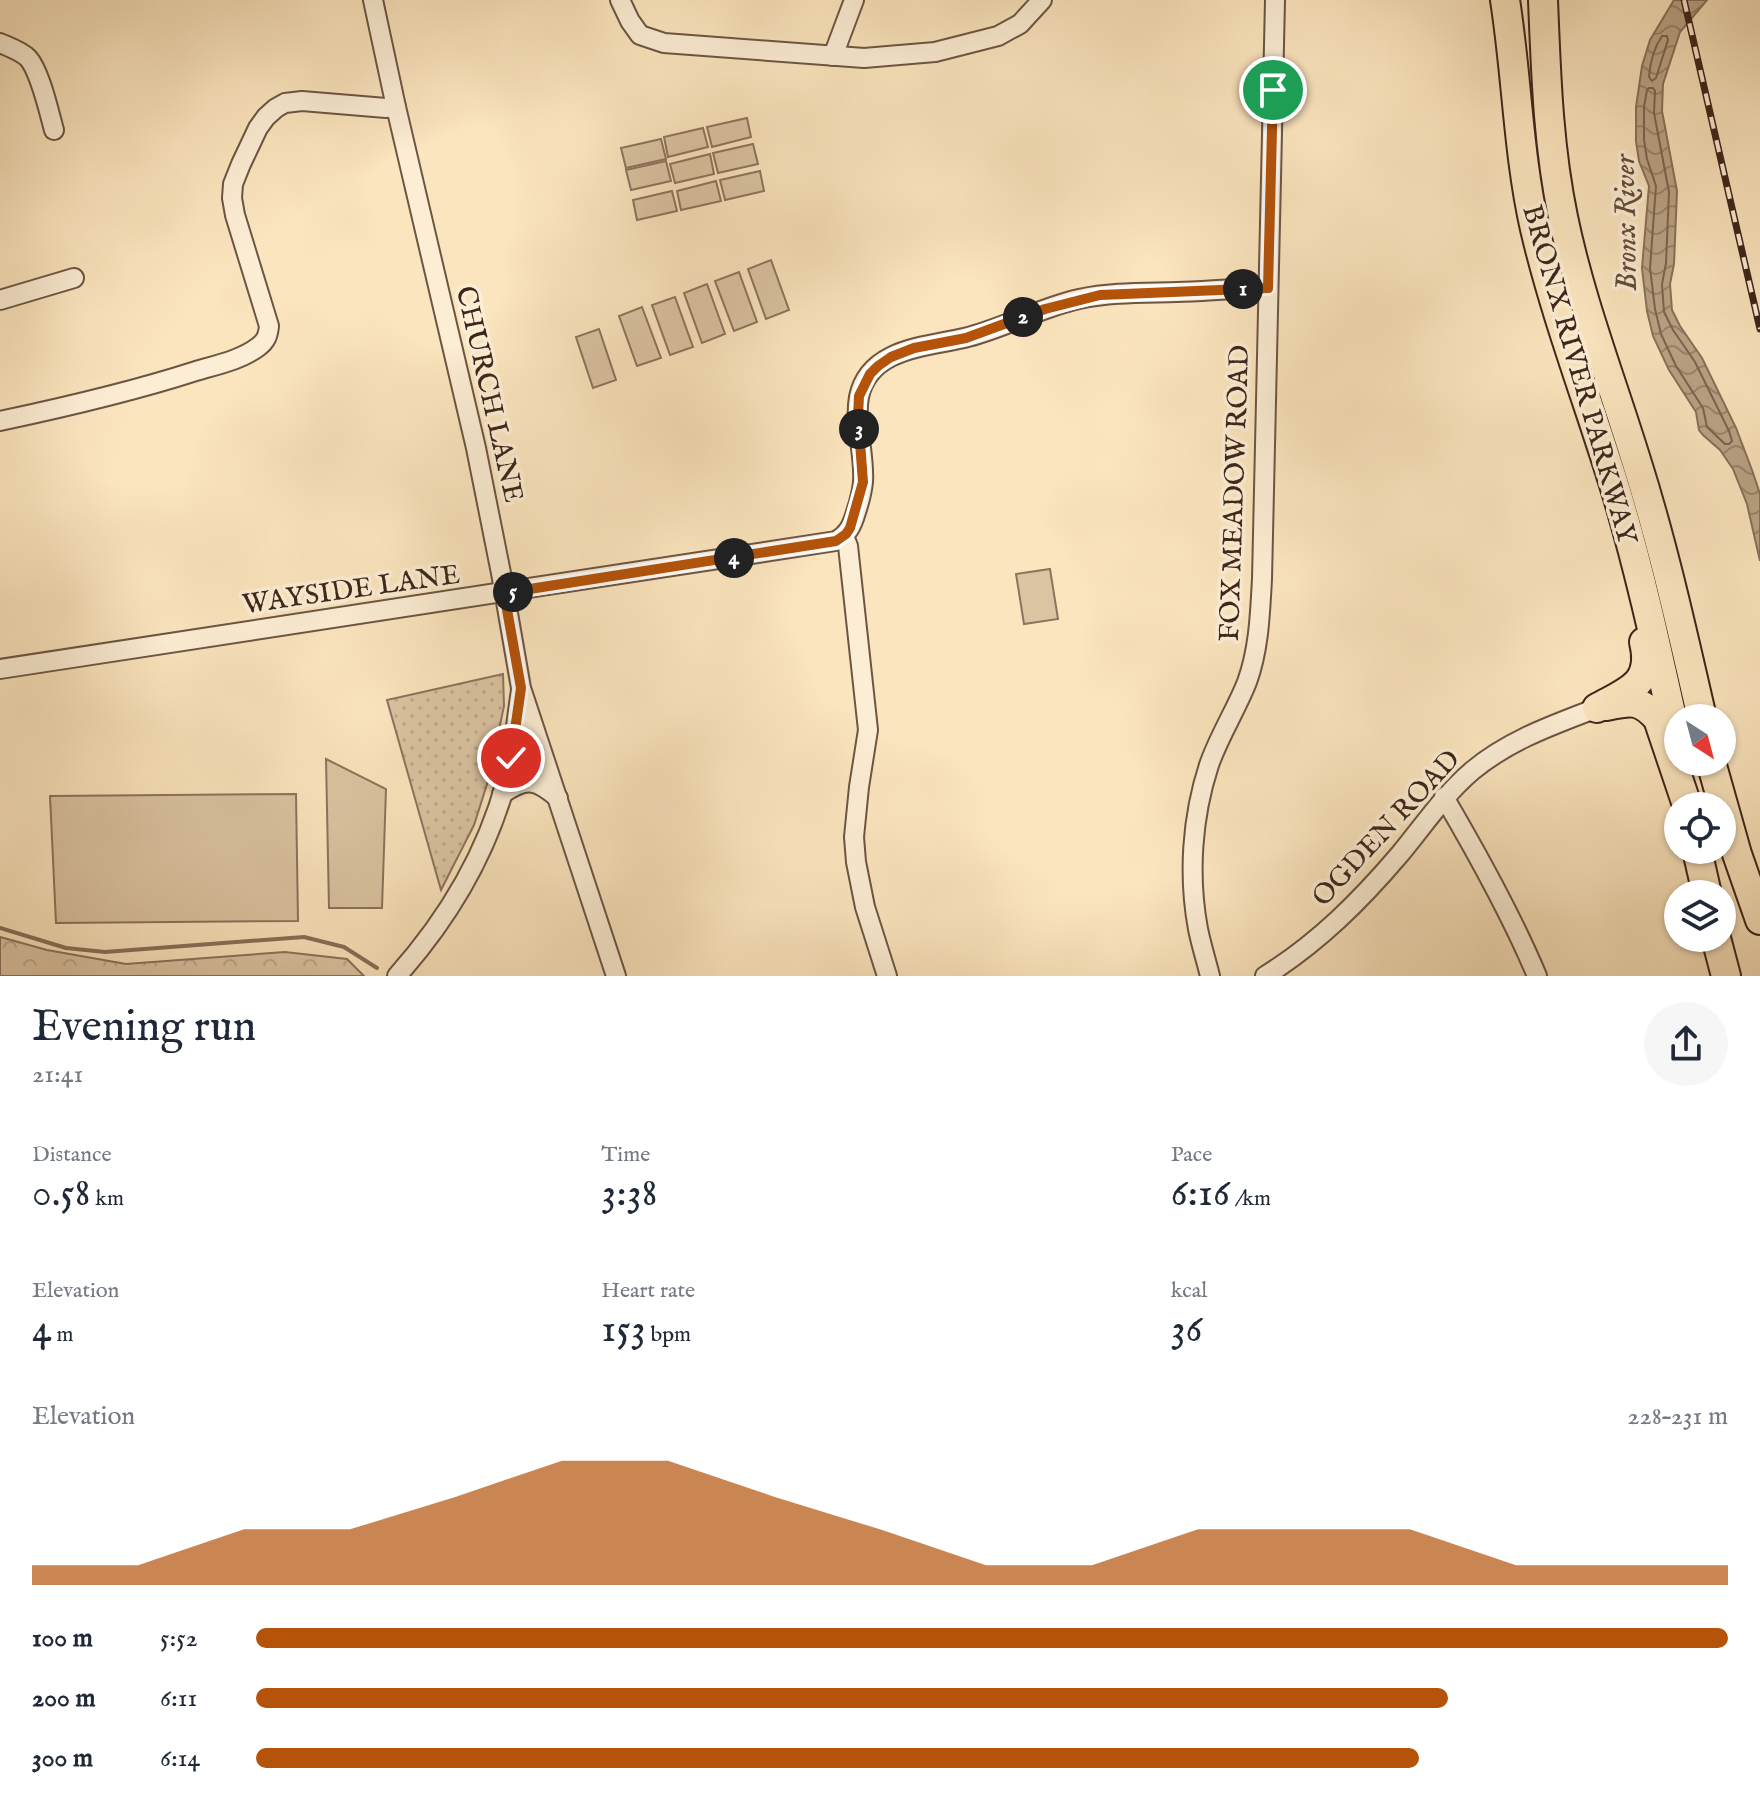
<!DOCTYPE html>
<meta charset="utf-8">
<style>
:root{--surface:#fff;--page:#f6f6f7;--text:#1f2937;--muted:#747a83;--accent:#b45309}
body{margin:0;font-family:"IM FELL English",serif;background:var(--page);color:var(--text);height:100vh;display:flex;flex-direction:column;font-size:30px;white-space:nowrap}
*{box-sizing:border-box;margin:0}
p{font-size:26px;color:var(--muted)}
.icon{flex:none;width:44px;height:44px;fill:none;stroke:currentColor;stroke-width:2;stroke-linecap:round;stroke-linejoin:round}
.map{position:relative;height:976px;overflow:hidden}
.details{display:flex;flex-direction:column;background:var(--surface);flex:1}
.details>*{flex:none}
.needle{width:52px;rotate:144deg}
.tools{position:absolute;left:1664px;top:704px;display:grid;gap:16px}
.tools a{display:grid;place-items:center;width:72px;height:72px;border-radius:50%;background:var(--surface);box-shadow:0 2px 6px #0004;font-size:40px}
.pin{position:absolute;display:grid;place-items:center;width:68px;height:68px;color:#fff;margin:-34px;border:4px solid #fff;border-radius:50%;box-shadow:0 2px 8px #0007}
.km{position:absolute;width:40px;height:40px;margin:-20px;border-radius:50%;background:#222;color:#fff;font-size:22px;line-height:40px;text-align:center}
.round{display:grid;place-items:center;flex:none;width:84px;height:84px;border-radius:42px;background:var(--page)}
.headline{display:flex;align-items:center;justify-content:space-between;height:136px;padding:0 32px}
h1{font-size:44px;font-weight:600;line-height:60px}
.figures{display:grid;grid-template-columns:repeat(3,1fr);gap:12px;height:136px;padding:8px 32px}
.figures div{display:grid;align-content:center}
.figures b{font-size:40px;font-weight:600}
.figures small{font-size:22px;font-weight:400}
.figures p{font-size:22px}
.chart{height:224px;padding:16px 32px}
.chart p{display:flex;justify-content:space-between}
.chart svg{width:100%;height:144px;margin-top:8px;fill:var(--accent);opacity:.7}
ul{padding:0 32px;list-style:none;font-size:26px}
li{display:grid;grid-template-columns:128px 96px 1fr;align-items:center;height:60px}
li i{height:20px;border-radius:10px;background:var(--accent)}
.map>svg:first-child{display:block}
.grass{fill:url(#grass-dots);stroke:#8c745e;stroke-width:2}
.forest{fill:url(#forest-crowns);stroke:#8c745e;stroke-width:2}
.park{fill:#dbc4a2;stroke:#8c745e;stroke-width:2}
.water{fill:url(#water-waves);stroke:#89715b;stroke-width:2}
.lines{fill:none;stroke-linecap:round;stroke-linejoin:round}
.shore{stroke:#7c6450;stroke-width:2}
.stream{stroke:#89715b;stroke-width:4}
.minor-casing{stroke:#6d5543;stroke-width:22}
.highway-casing{stroke:#3e251a;stroke-width:32}
.minor{stroke:#fceed5;stroke-width:18}
.highway{stroke:#fbe5be;stroke-width:28}
.rail-casing{stroke:#3e251a;stroke-width:7}
.rail{stroke:#fceed5;stroke-width:4;stroke-dasharray:12;stroke-linecap:butt}
.route-casing{stroke:#fff;stroke-width:16}
.route{stroke:#b45309;stroke-width:10}
.labels{text-anchor:middle;stroke-width:7;stroke-linejoin:round;paint-order:stroke}
.street-label{font-size:28px;fill:#3e251a;stroke:#fceed5}
.water-label{font-size:30px;font-style:italic;fill:#644b3a;stroke:#fceed5}
</style>
<div class="map">
<svg width="1760" height="976" viewBox="0 0 1760 976">
<defs>
<pattern id="grass-dots" width="8" height="8" patternUnits="userSpaceOnUse" patternTransform="scale(2)"><rect width="8" height="8" fill="#dbc4a2"/><path d="M2 2h.1M6 6h.1" fill="none" stroke="#bda88b" stroke-width="1.8" stroke-linecap="round"/></pattern>
<pattern id="forest-crowns" width="20" height="18" patternUnits="userSpaceOnUse" patternTransform="scale(2)"><rect width="20" height="18" fill="#dbc4a2"/><path d="M2 6a3 3 0 1 1 6 0M12 15a3 3 0 1 1 6 0" fill="none" stroke="#bda88b"/></pattern>
<pattern id="water-waves" width="16" height="10" patternUnits="userSpaceOnUse" patternTransform="scale(2)"><rect width="16" height="10" fill="#bba486"/><path d="M0 5q4-4 8 0t8 0" fill="none" stroke="#99856d"/></pattern>
</defs>
<rect width="100%" height="100%" fill="#fbe5be"/>
<filter id="stains"><feTurbulence type="fractalNoise" baseFrequency=".0025" numOctaves="4"/><feColorMatrix values="0 0 0 0 .2 0 0 0 0 .09 0 0 0 0 .02 0 0 0 .5 -.17"/></filter>
<radialGradient id="worn" r=".72"><stop offset=".6" stop-color="#630" stop-opacity="0"/><stop offset="1" stop-color="#630" stop-opacity=".3"/></radialGradient>
<path class="grass" d="M503 674 504 706 489 778 474 825 441 890 387 700Z"/>
<path class="forest" d="M0 937 47 950 126 964 285 952 347 959 364 976H0Z"/>
<g class="park">
<path d="M747 118 751 137 712 147 707 127Z"/>
<path d="M703 128 708 147 668 157 664 137Z"/>
<path d="M661 139 666 159 626 168 621 148Z"/>
<path d="M753 144 758 164 718 173 713 153Z"/>
<path d="M710 154 714 174 675 183 670 164Z"/>
<path d="M666 161 671 181 631 190 626 170Z"/>
<path d="M760 171 764 191 725 200 720 180Z"/>
<path d="M716 181 721 201 681 210 677 191Z"/>
<path d="M672 191 677 211 637 220 633 200Z"/>
<path d="M771 260 789 310 766 319 748 269Z"/>
<path d="M739 272 757 322 734 331 715 281Z"/>
<path d="M707 284 725 334 702 343 684 293Z"/>
<path d="M675 297 693 347 670 355 652 305Z"/>
<path d="M642 307 661 358 637 366 619 316Z"/>
<path d="M599 329 616 380 593 388 576 337Z"/>
<path d="M1050 569 1058 619 1024 624 1016 574Z"/>
<path d="M326 759 386 789 382 908H329Z"/>
<path d="M296 794 298 921 56 923 50 796Z"/>
</g>
<path class="water" d="M1674 0H1707L1680 32 1663 84 1662 111 1677 191 1674 264 1670 284 1672 310 1680 326 1702 358 1736 428 1752 470 1760 494V561L1747 504 1733 469 1720 450 1703 435 1699 430 1696 412 1669 370 1653 336 1647 311 1642 268 1649 186 1639 161 1636 141V107L1642 66 1650 40Z"/>
<g class="lines">
<g class="shore">
<path d="M1662 36H1667L1668 40 1656 78 1652 81 1649 77C1650 63 1654 48 1662 36Z"/>
<path d="M1649 88H1653L1655 91 1654 113 1669 192 1666 263 1662 284 1664 312 1673 330 1695 362 1729 431 1732 441 1729 444H1725L1707 427 1703 408 1676 366 1661 334 1655 309 1650 268 1656 186 1647 159 1644 140V107L1647 90Z"/>
</g>
<path class="stream" d="M0 928 66 948 105 952 304 937 344 947 377 968"/>
<g class="minor-casing">
<g id="minor">
<path d="M373 0 396 107 476 448 501 573 521 688 616 976"/>
<path d="M620 0 630 21 640 35 664 43 864 58 935 52 998 36 1020 24 1042 0"/>
<path d="M0 43C9 47 21 51 28 58 40 71 49 112 54 130"/>
<path d="M833 56 854 0"/>
<path d="M0 300 74 278"/>
<path d="M0 421C66 407 131 392 196 371 216 365 241 360 258 347 266 341 268 336 269 326L235 215 232 198 233 184 241 164 258 128 266 117 276 108 285 103 302 101 386 108 396 107"/>
<path d="M844 536 848 546 868 730 859 787 854 837 856 862 865 907 887 976"/>
<path d="M0 669 836 541C848 534 852 526 856 512 859 503 862 492 863 482 865 454 854 425 859 397 869 348 926 347 964 338 1002 329 1039 308 1079 299 1112 292 1144 293 1177 292 1207 291 1238 288 1268 288"/>
<path d="M502 794C526 777 536 779 558 798"/>
<path d="M1444 797C1478 855 1511 914 1537 976"/>
<path d="M397 976C447 920 486 855 506 782 514 753 516 721 521 690"/>
<path d="M1210 976C1206 960 1201 944 1198 929 1188 875 1192 817 1209 765 1219 736 1236 710 1247 682 1259 649 1260 614 1262 579L1275 0"/>
<path d="M1265 976C1318 943 1360 901 1400 854 1424 825 1444 795 1472 771 1509 740 1553 725 1597 708"/>
</g>
</g>
<g class="highway-casing">
<g id="highway">
<path d="M1505 0C1517 76 1518 154 1535 229 1556 318 1589 403 1616 491 1641 574 1659 659 1678 745"/>
<path d="M1543 0C1546 73 1548 145 1563 217 1580 300 1611 379 1636 460 1663 545 1682 631 1702 718"/>
<path d="M1606 706C1630 701 1640 698 1658 719L1687 805"/>
<path d="M1597 708C1628 691 1654 684 1644 642"/>
<path d="M1711 762 1737 854 1760 920"/>
<path d="M1697 850 1707 894"/>
<path d="M1716 938 1726 976"/>
</g>
</g>
<use href="#minor" class="minor"/>
<use href="#highway" class="highway"/>
<g class="rail-casing">
<path id="rail" d="M1684 0 1760 329"/>
</g>
<use href="#rail" class="rail"/>
</g>
<g class="lines">
<g class="route-casing">
<path id="route" d="M511 758 521 688 504 593 836 541 846 534 850 528 863 482 858 416 859 396 870 374 878 366 891 357 914 348 966 338 1045 309 1100 295 1268 288 1273 90"/>
</g>
<use href="#route" class="route"/>
</g>
<g class="labels">
<g class="street-label">
<text transform="translate(1581 374) rotate(74)" y="10">BRONX RIVER PARKWAY</text>
<text transform="translate(491 394) rotate(77)" y="10">CHURCH LANE</text>
<text transform="translate(1233 493) rotate(-88)" y="10">FOX MEADOW ROAD</text>
<text transform="translate(351 588) rotate(-8)" y="10">WAYSIDE LANE</text>
<text transform="translate(1385 827) rotate(-47)" y="10">OGDEN ROAD</text>
</g>
<g class="water-label">
<text transform="translate(1625 223) rotate(-91)" y="10">Bronx River</text>
</g>
</g>
<rect width="100%" height="100%" filter="url(#stains)"/>
<rect width="100%" height="100%" fill="url(#worn)"/>
</svg>
<div class="tools">
<a><svg class="needle" viewBox="-14 -14 28 28"><path d="M0-13l5 13h-10z" fill="#e53935"/><path d="M0 13l5-13h-10z" fill="#747a83"/></svg></a>
<a><svg class="icon" aria-label="locate" viewBox="0 0 24 24"><circle cx="12" cy="12" r="6"/><path d="M12 2v4M12 18v4M2 12h4M18 12h4"/></svg></a>
<a><svg class="icon" aria-label="layers" viewBox="0 0 24 24"><path d="M12 4l9 5-9 5-9-5zM3 14l9 5 9-5"/></svg></a>
</div>
<div class="pin" style="left:1273px;top:90px;background:#1e9e55"><svg class="icon" aria-label="arrive" viewBox="0 0 24 24"><path d="M6 21V4h12l-3 4 3 4H6"/></svg></div>
<div class="pin" style="left:511px;top:758px;background:#d93025"><svg class="icon" aria-label="check" viewBox="0 0 24 24"><path d="M5 12l5 5 9-10"/></svg></div>
<b class="km" style="left:1243px;top:289px">1</b>
<b class="km" style="left:1023px;top:317px">2</b>
<b class="km" style="left:859px;top:429px">3</b>
<b class="km" style="left:734px;top:558px">4</b>
<b class="km" style="left:513px;top:592px">5</b>
</div>
<section class="details">
<div class="headline"><div><h1>Evening run</h1><p>21:41</p></div><a class="round"><svg class="icon" aria-label="share" viewBox="0 0 24 24"><path d="M12 15V3M7 8l5-5 5 5M5 13v7h14v-7"/></svg></a></div>
<div class="figures">
<div><p>Distance</p><b>0.58<small> km</small></b></div>
<div><p>Time</p><b>3:38</b></div>
<div><p>Pace</p><b>6:16<small> /km</small></b></div>
</div>
<div class="figures">
<div><p>Elevation</p><b>4<small> m</small></b></div>
<div><p>Heart rate</p><b>153<small> bpm</small></b></div>
<div><p>kcal</p><b>36</b></div>
</div>
<div class="chart"><p><span>Elevation</span>228–231 m</p>
<svg viewBox="0 0 160 44" preserveAspectRatio="none"><path d="M0 44V38L10 38L20 27L30 27L40 17L50 6L60 6L70 17L80 27L90 38L100 38L110 27L120 27L130 27L140 38L150 38L160 38V44z"/></svg>
</div>
<ul>
<li><b>100 m</b>5:52<i style="width:100%"></i></li>
<li><b>200 m</b>6:11<i style="width:81%"></i></li>
<li><b>300 m</b>6:14<i style="width:79%"></i></li>
</ul>
</section>
